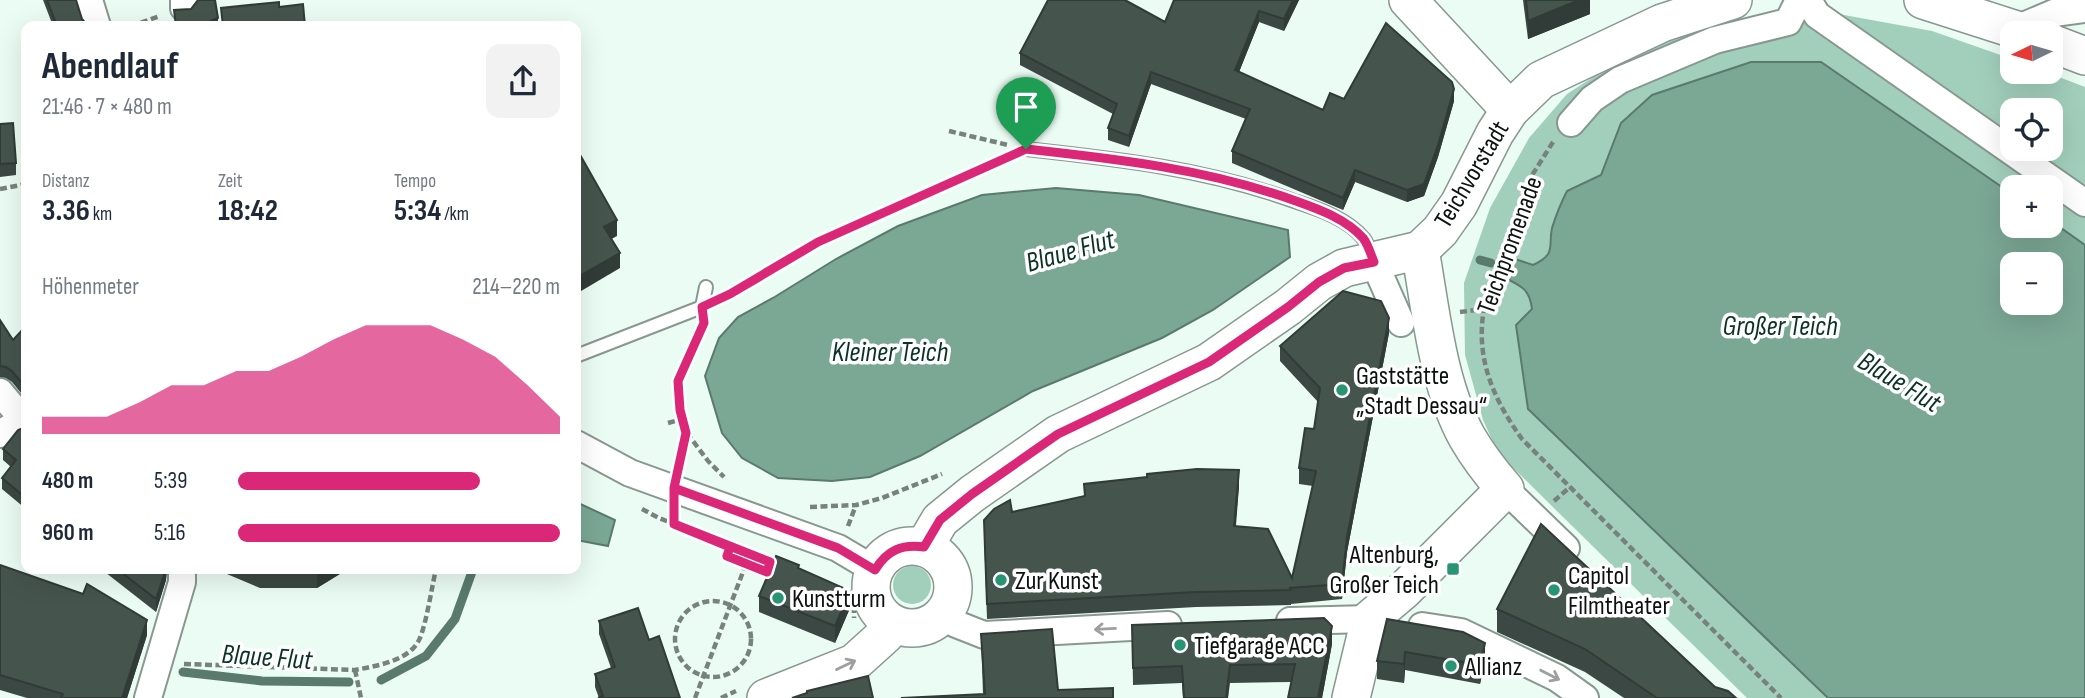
<!DOCTYPE html>
<html lang="de">
<meta charset="utf-8">
<style>
:root{--surface:#fff;--page:#f2f2f3;--text:#1f2937;--muted:#747a83;--accent:#db2777}
body{margin:0;font-family:"Sofia Sans Condensed",sans-serif;background:var(--page);color:var(--text);height:100vh;display:flex;flex-direction:column;font-size:26px;white-space:nowrap}
*{box-sizing:border-box;margin:0}
p{font-size:23px;color:var(--muted)}
.icon{flex:none;width:38px;height:38px;fill:none;stroke:currentColor;stroke-width:2;stroke-linecap:round;stroke-linejoin:round}
.map{position:relative;flex:1;overflow:hidden}
.side{position:absolute;left:21px;top:21px;width:560px;height:553px;display:flex;flex-direction:column;background:var(--surface);border-radius:14px;box-shadow:0 7px 28px #0002}
.side>*{flex:none}
.needle{width:46px;rotate:265deg}
.controls{position:absolute;left:2000px;top:21px;display:grid;gap:14px}
.controls a{display:grid;place-items:center;width:63px;height:63px;border-radius:14px;background:var(--surface);box-shadow:0 7px 28px #0002;font-size:35px}
.pin{position:absolute;display:grid;place-items:center;width:60px;height:60px;color:#fff;margin:-72px -30px;border-radius:50% 50% 50% 0;rotate:-45deg;box-shadow:0 0 7px #0007}
.pin .icon{rotate:45deg}
.round{display:grid;place-items:center;flex:none;width:74px;height:74px;border-radius:14px;background:var(--page)}
.overview{display:flex;align-items:center;justify-content:space-between;height:119px;padding:0 21px}
h1{font-size:38px;font-weight:700;line-height:52px}
.metrics{display:grid;grid-template-columns:repeat(3,1fr);gap:10px;height:119px;padding:7px 21px}
.metrics div{display:grid;align-content:center}
.metrics b{font-size:30px;font-weight:700}
.metrics small{font-size:19px;font-weight:400}
.metrics p{font-size:19px}
.chart{height:196px;padding:14px 21px}
.chart p{display:flex;justify-content:space-between}
.chart svg{width:100%;height:126px;margin-top:7px;fill:var(--accent);opacity:.7}
ul{padding:0 21px;list-style:none;font-size:23px}
li{display:grid;grid-template-columns:112px 84px 1fr;align-items:center;height:52px}
li i{height:18px;border-radius:9px;background:var(--accent)}
.map>svg:first-child{display:block}
.green{fill:#a2cfbc;fill-rule:evenodd}
.water{fill:#7ba795;stroke:#5a7a6d;stroke-width:2;fill-rule:evenodd}
.lines{fill:none;stroke-linecap:round;stroke-linejoin:round}
.stream{stroke:#5a7a6d;stroke-width:9}
.lane-casing{stroke:#889891;stroke-width:16}
.street-casing{stroke:#889891;stroke-width:30}
.secondary-casing{stroke:#889891;stroke-width:40}
.path{stroke:#77827c;stroke-width:4.5;stroke-dasharray:7 3.5;stroke-linecap:butt}
.lane{stroke:#fff;stroke-width:12}
.street{stroke:#fff;stroke-width:26}
.secondary{stroke:#fff;stroke-width:37}
.wall{fill:#3c4843}
.shaded-wall{fill:#313b37}
.building{fill:#46544e;stroke:#313b37;stroke-width:2}
.oneway{stroke:#9ea09f}
.route-casing{stroke:#fff;stroke-width:14}
.route{stroke:#db2777;stroke-width:9}
.poi-dot{fill:#289473;stroke:#fff;stroke-width:2.5}
.labels{text-anchor:middle;stroke-width:7;stroke-linejoin:round;paint-order:stroke}
.street-label{font-size:26px;fill:#0c120f;stroke:#fff}
.poi-label{font-size:26px;fill:#0c120f;stroke:#fff;text-anchor:start}
.water-label{font-size:28px;font-style:italic;fill:#0a3326;stroke:#fff}
</style>
<div class="map">
<svg width="2085" height="698" viewBox="0 0 2085 698">
<rect width="100%" height="100%" fill="#ebfcf4"/>
<g class="green">
<path d="M1800 7 1932 31 2012 59V72H2046L2085 87V698H1747L1498 453 1483 420 1465 355 1464 283 1490 208 1529 138 1567 94 1624 57 1694 30ZM2012 110H2051V149H2012ZM2012 187H2051V226H2012ZM2012 264H2051V303H2012Z"/>
<circle cx="912" cy="585" r="19"/>
</g>
<g class="water">
<path d="M1751 62H1821L2012 194V226H2051V221L2085 245V698H1828L1528 409 1516 325 1532 309C1530 290 1522 286 1505 278L1512 258 1533 265C1557 254 1548 246 1552 228 1556 215 1561 203 1567 191L1601 175 1621 123 1652 95ZM2012 264H2051V303H2012Z"/>
<path d="M1056 188 1139 195 1288 230 1290 257 1213 310 1162 338 1033 391 920 456 870 477 832 481 778 478 742 458 722 433 705 376 719 338 738 317 773 298 836 259 898 226 982 195Z"/>
<path d="M576 502 615 520 608 546 576 540Z"/>
</g>
<g class="lines">
<g class="stream">
<path d="M1480 260 1491 263"/>
<path d="M183 672 262 681 349 682"/>
<path d="M381 680 426 656 455 619 473 569"/>
</g>
<g class="lane-casing">
<g id="lane">
<path d="M1026 149C1118 159 1207 169 1294 201 1318 209 1347 218 1364 239 1368 244 1370 253 1372 259"/>
<path d="M576 356 702 307 706 287"/>
</g>
</g>
<g class="street-casing">
<g id="street">
<path d="M89 0 97 26"/>
<path d="M184 0V8"/>
<path d="M1808 0 1817 15 2085 203"/>
<path d="M2016 29 2054 13 2085 9"/>
<path d="M1571 123 1592 99 1620 80 1715 40 1788 22 1799 0"/>
<path d="M1374 262 1401 323"/>
<path d="M0 392 26 423"/>
<path d="M0 434 22 420"/>
<path d="M576 444 630 473 838 548 875 570"/>
<path d="M1505 489 1566 548"/>
<path d="M943 614 956 624 984 635 1168 625"/>
<path d="M1290 621 1370 619 1384 621"/>
<path d="M1422 626 1461 632 1557 678 1585 698"/>
<path d="M148 698 182 582V569"/>
</g>
</g>
<g class="secondary-casing">
<g id="secondary">
<path d="M1408 0 1510 110"/>
<path d="M1923 0 2026 33"/>
<path d="M2051 43 2085 56"/>
<circle cx="912" cy="587" r="41"/>
<path d="M924 547 940 520 972 494 1058 434 1209 362 1288 307 1319 282 1344 268 1420 250 1440 231 1459 204 1495 133 1510 110 1541 80 1662 23 1733 0"/>
<path d="M766 698 854 663 885 635 892 624"/>
<path d="M1351 698 1370 619 1403 591 1505 489C1491 473 1478 456 1467 437 1437 383 1431 310 1420 250"/>
</g>
</g>
<g class="path">
<path d="M131 26 160 16"/>
<path d="M949 131 1008 145"/>
<path d="M1553 142 1529 180 1484 309C1475 359 1494 400 1522 439L1781 698"/>
<path d="M0 189 26 184"/>
<path d="M723 297 818 242 1009 156"/>
<path d="M1460 312 1484 309"/>
<path d="M668 423 682 419"/>
<path d="M687 433 708 461 724 477"/>
<path d="M680 462 686 433 680 409 678 381 700 330"/>
<path d="M1554 501 1570 487"/>
<path d="M810 507 856 505 882 498 942 474"/>
<path d="M642 509 659 518 776 565"/>
<path d="M848 526 856 505"/>
<path d="M731 547 727 556 767 572 770 562"/>
<path d="M848 597 854 608V618"/>
<circle cx="713" cy="639" r="38"/>
<path d="M184 664 355 670C376 666 409 661 419 640 426 626 432 586 436 569"/>
<path d="M355 670 361 698"/>
<path d="M695 698 746 564"/>
<path d="M721 698 736 691"/>
</g>
<use href="#lane" class="lane"/>
<use href="#street" class="street"/>
<use href="#secondary" class="secondary"/>
</g>
<g class="wall">
<path d="M43 0H76L82 19 88 26H53Z"/>
<path d="M1174 0H1299L1284 31 1259 22 1239 72 1323 110 1344 99 1454 101 1438 157 1424 196 1407 202 1355 182 1343 210 1232 163V151L1246 119 1151 84 1129 147 1108 140V128L1113 114 1020 65V53L1165 22Z"/>
<path d="M1523 0H1590V14L1528 39Z"/>
<path d="M0 124 16 163V175L0 177Z"/>
<path d="M0 320 13 340 26 326V399L12 382 6 378 0 377Z"/>
<path d="M1389 333 1347 552 1342 599 1291 604V605L1196 607 987 619 984 536 1012 512 1084 496V484L1239 486 1236 526 1292 578 1313 486 1299 484V468L1314 429 1318 402 1280 361V346Z"/>
<path d="M26 427V509L2 489V478L11 467 3 460V449Z"/>
<path d="M0 565 147 635 127 698H27L0 690Z"/>
<path d="M101 569H167L166 580 156 612Z"/>
<path d="M215 569H348L317 588H260Z"/>
<path d="M799 569 850 608 835 643 759 612V596Z"/>
<path d="M1497 609 1715 687 1736 698H1624L1585 672 1497 632Z"/>
<path d="M1387 619 1485 661 1480 684 1405 670 1404 683 1377 679V661Z"/>
<path d="M599 621 649 640 680 698H599L595 687V674L611 668 599 634Z"/>
<path d="M1132 625 1332 644 1322 698H1288L1291 682 1230 683 1228 698H1183L1182 683 1133 685Z"/>
<path d="M1052 629 983 694 981 634Z"/>
</g>
<g class="shaded-wall">
<path d="M1293 0H1299L1284 31V19Z"/>
<path d="M1579 0H1590V14L1528 39V21Z"/>
<path d="M1259 11V22L1235 82V70Z"/>
<path d="M218 18V26H199Z"/>
<path d="M1151 72V84L1129 147V136Z"/>
<path d="M1454 89V101L1438 157 1424 196 1407 202V190Z"/>
<path d="M1355 170V182L1343 210V198Z"/>
<path d="M617 220V236L604 243V227Z"/>
<path d="M620 253V268L576 294V278Z"/>
<path d="M1389 318V333L1347 552 1342 599V584L1347 537Z"/>
<path d="M1239 470V486L1234 541V526Z"/>
<path d="M166 569H167L166 580 156 612V599Z"/>
<path d="M317 569H348L317 588Z"/>
<path d="M850 591V608L835 643V626Z"/>
<path d="M147 620V635L127 698H122Z"/>
<path d="M1332 626V644L1322 698H1318Z"/>
<path d="M1485 643V661L1480 684V665Z"/>
<path d="M1405 652V670L1404 683V664Z"/>
<path d="M1230 665 1228 698H1226Z"/>
</g>
<g class="building">
<path d="M47 0H76L82 19 88 26H57Z"/>
<path d="M198 0H215L218 18 199 26H176L174 10 191 9Z"/>
<path d="M1048 0H1125L1165 22 1174 0H1293L1284 19 1259 11 1235 70 1323 110 1330 93 1344 99 1386 23 1452 82 1454 89 1438 145 1424 184 1407 190 1355 170 1343 198 1232 151 1250 109 1151 72 1129 136 1108 128 1117 104 1020 53Z"/>
<path d="M1526 0H1579L1528 21Z"/>
<path d="M279 2V7L303 4 305 26H223L221 8Z"/>
<path d="M13 123 16 163 0 164V124Z"/>
<path d="M579 153 617 220 604 227 620 253 576 278V155Z"/>
<path d="M1343 291 1381 301 1389 318 1347 537 1342 584 1290 588 1291 590 1196 592 987 604 984 520 994 509 1010 500 1012 512 1085 496 1084 484 1147 477V474L1197 469 1239 470 1234 526 1268 529 1292 578 1316 471 1299 468 1305 428 1314 429 1320 388 1280 346Z"/>
<path d="M0 320 13 340 26 326V388L12 371 6 367 0 366Z"/>
<path d="M26 427V498L2 478 16 460 3 449 18 430Z"/>
<path d="M1541 524 1715 687 1728 691 1736 698H1657L1585 649 1497 609Z"/>
<path d="M776 556 799 565 798 568 850 591 835 626 759 596Z"/>
<path d="M0 565 83 594 87 584 147 620 122 698H61L63 694 0 675Z"/>
<path d="M117 569H166L156 599Z"/>
<path d="M638 608 649 640 659 636 680 698H598L603 696 595 674 615 667 599 621Z"/>
<path d="M1324 618 1332 626 1318 698H1288L1295 664 1230 665 1226 698H1184L1182 666 1133 668 1132 625Z"/>
<path d="M1387 619 1463 632 1485 643 1480 665 1405 652 1404 664 1377 661Z"/>
<path d="M1052 629 1058 690 1113 688V698H901L985 694 981 634Z"/>
<path d="M868 676 873 698H792L807 693V691Z"/>
</g>
<defs><path id="oneway-shaft" d="M-6 0H5M1.5-3L5.5 0L1.5 3" fill="none" stroke-width="1.6" stroke-linecap="round" stroke-linejoin="round" transform="scale(1.75)"/></defs>
<g class="oneway">
<use href="#oneway-shaft" transform="translate(1105 629) rotate(177)"/>
<use href="#oneway-shaft" transform="translate(846 665) rotate(-26)"/>
<use href="#oneway-shaft" transform="translate(1550 675) rotate(27)"/>
</g>
<g class="lines">
<g class="route-casing">
<path id="route" d="M1026 149 818 242 730 294 702 307 704 323 678 381 680 410 686 433 674 488V524L730 547 727 556 767 572 770 562 674 524V488L838 548 875 570C887 550 902 544 924 547L940 520 972 494 1058 434 1209 362 1288 307 1319 282 1344 268 1374 262C1371 255 1368 244 1363 238 1345 218 1318 209 1293 200 1206 169 1118 159 1026 149"/>
</g>
<use href="#route" class="route"/>
</g>
<g class="poi-dot">
<circle cx="1342" cy="390" r="7"/>
<rect x="1446" y="562" width="14" height="14" rx="3.5"/>
<circle cx="1001" cy="580" r="7"/>
<circle cx="1554" cy="590" r="7"/>
<circle cx="778" cy="598" r="7"/>
<circle cx="1180" cy="645" r="7"/>
<circle cx="1451" cy="666" r="7"/>
</g>
<g class="labels">
<g class="street-label">
<text transform="translate(1471 174) rotate(-59)" y="9">Teichvorstadt</text>
<text transform="translate(1509 245) rotate(-70)" y="9">Teichpromenade</text>
</g>
<g class="poi-label">
<text x="1356" y="384">Gaststätte<tspan x="1356" dy="30">„Stadt Dessau“</tspan></text>
<text x="1439" y="563" text-anchor="end">Altenburg,<tspan x="1439" dy="30">Großer Teich</tspan></text>
<text x="1568" y="584">Capitol<tspan x="1568" dy="30">Filmtheater</tspan></text>
<text x="1015" y="589">Zur Kunst</text>
<text x="792" y="607">Kunstturm</text>
<text x="1194" y="654">Tiefgarage ACC</text>
<text x="1465" y="675">Allianz</text>
</g>
<g class="water-label">
<text transform="translate(1070 250) rotate(-16)" y="10">Blaue Flut</text>
<text x="1780" y="335">Großer Teich</text>
<text x="890" y="361">Kleiner Teich</text>
<text transform="translate(1900 381) rotate(31)" y="10">Blaue Flut</text>
<text transform="translate(267 656) rotate(4)" y="10">Blaue Flut</text>
</g>
</g>
</svg>
<div class="controls">
<a><svg class="needle" viewBox="-14 -14 28 28"><path d="M0-13l5 13h-10z" fill="#e53935"/><path d="M0 13l5-13h-10z" fill="#747a83"/></svg></a>
<a><svg class="icon" aria-label="locate" viewBox="0 0 24 24"><circle cx="12" cy="12" r="6"/><path d="M12 2v4M12 18v4M2 12h4M18 12h4"/></svg></a>
<a>+</a>
<a>−</a>
</div>
<div class="pin" style="left:1026px;top:149px;background:#1e9e55"><svg class="icon" aria-label="arrive" viewBox="0 0 24 24"><path d="M6 21V4h12l-3 4 3 4H6"/></svg></div>
<section class="side">
<div class="overview"><div><h1>Abendlauf</h1><p>21:46 · 7 × 480 m</p></div><a class="round"><svg class="icon" aria-label="share" viewBox="0 0 24 24"><path d="M12 15V3M7 8l5-5 5 5M5 13v7h14v-7"/></svg></a></div>
<div class="metrics">
<div><p>Distanz</p><b>3.36<small> km</small></b></div>
<div><p>Zeit</p><b>18:42</b></div>
<div><p>Tempo</p><b>5:34<small> /km</small></b></div>
</div>
<div class="chart"><p><span>Höhenmeter</span>214–220 m</p>
<svg viewBox="0 0 160 44" preserveAspectRatio="none"><path d="M0 44V38L10 38L20 38L30 33L40 27L50 27L60 22L70 22L80 17L90 11L100 6L110 6L120 6L130 11L140 17L150 27L160 38V44z"/></svg>
</div>
<ul>
<li><b>480 m</b>5:39<i style="width:75%"></i></li>
<li><b>960 m</b>5:16<i style="width:100%"></i></li>
</ul>
</section>
</div>
